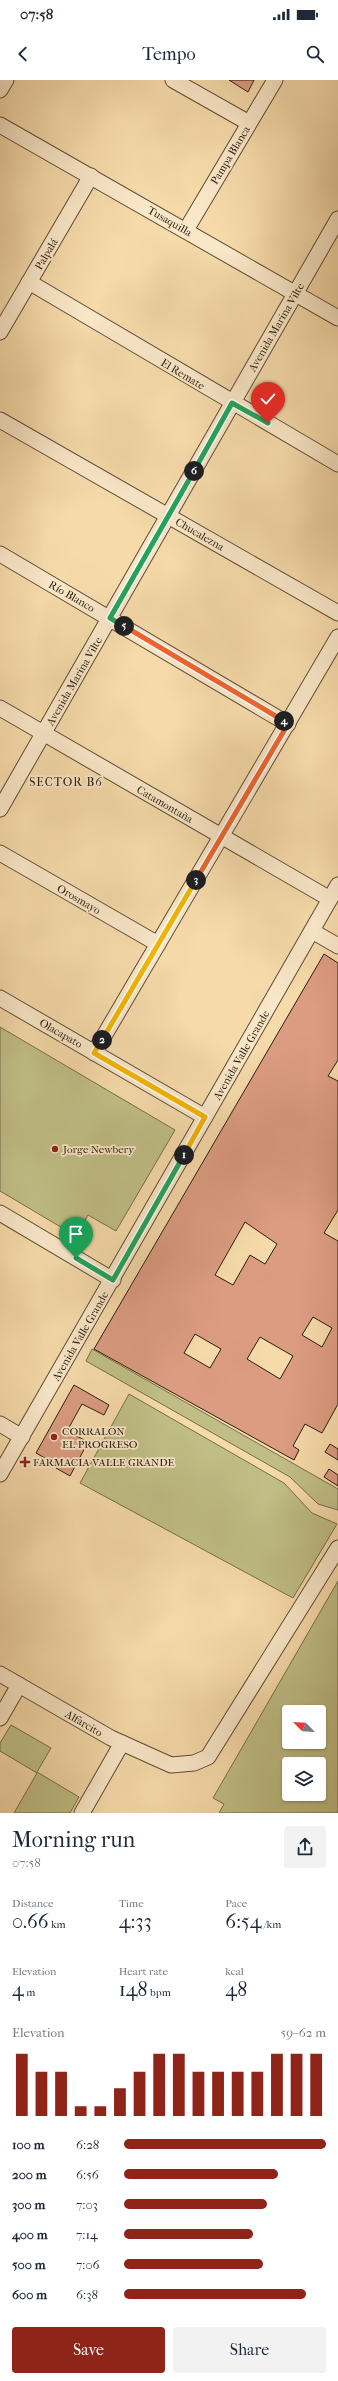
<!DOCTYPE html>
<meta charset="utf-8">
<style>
:root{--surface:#fff;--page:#f2f2f3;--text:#1f2937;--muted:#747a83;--accent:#8f2418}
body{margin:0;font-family:"IM FELL French Canon",serif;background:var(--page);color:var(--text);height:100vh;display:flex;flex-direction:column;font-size:15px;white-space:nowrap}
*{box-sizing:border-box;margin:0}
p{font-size:13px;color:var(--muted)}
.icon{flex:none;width:22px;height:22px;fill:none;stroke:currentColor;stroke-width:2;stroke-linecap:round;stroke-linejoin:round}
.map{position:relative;height:1733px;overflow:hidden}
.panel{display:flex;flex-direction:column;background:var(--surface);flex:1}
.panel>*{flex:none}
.needle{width:26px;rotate:294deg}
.buttons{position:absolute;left:282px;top:1625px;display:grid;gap:8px}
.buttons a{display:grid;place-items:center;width:44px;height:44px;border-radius:4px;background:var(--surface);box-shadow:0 1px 3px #0004;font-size:20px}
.pin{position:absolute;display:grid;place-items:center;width:34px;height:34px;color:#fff;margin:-41px -17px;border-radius:50% 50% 50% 0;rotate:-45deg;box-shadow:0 0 4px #0007}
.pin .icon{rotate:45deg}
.km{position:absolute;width:20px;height:20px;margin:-10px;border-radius:50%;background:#222;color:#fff;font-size:11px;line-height:20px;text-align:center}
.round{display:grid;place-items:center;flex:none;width:42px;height:42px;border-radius:4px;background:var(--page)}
.summary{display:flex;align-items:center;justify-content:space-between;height:68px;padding:0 12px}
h1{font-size:22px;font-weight:600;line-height:30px}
.stats{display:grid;grid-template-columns:repeat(3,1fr);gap:6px;height:68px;padding:4px 12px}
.stats div{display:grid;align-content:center}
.stats b{font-size:20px;font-weight:600}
.stats small{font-size:11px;font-weight:400}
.stats p{font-size:11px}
.chart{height:112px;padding:8px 12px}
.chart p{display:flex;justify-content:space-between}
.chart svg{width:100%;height:72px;margin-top:4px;stroke:var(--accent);stroke-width:6}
.button{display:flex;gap:8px;margin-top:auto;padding:8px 12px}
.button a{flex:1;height:46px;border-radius:4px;background:var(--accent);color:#fff;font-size:16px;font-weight:600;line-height:46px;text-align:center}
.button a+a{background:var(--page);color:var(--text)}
ul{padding:0 12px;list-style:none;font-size:13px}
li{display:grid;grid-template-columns:64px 48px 1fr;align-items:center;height:30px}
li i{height:10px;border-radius:5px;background:var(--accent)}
.status{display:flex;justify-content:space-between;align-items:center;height:28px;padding:0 20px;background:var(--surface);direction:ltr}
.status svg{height:11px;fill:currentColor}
header{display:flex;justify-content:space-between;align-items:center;height:52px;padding:0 12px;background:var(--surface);font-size:18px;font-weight:600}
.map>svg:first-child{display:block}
.green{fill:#c0be86;stroke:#766e4a;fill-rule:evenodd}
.building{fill:#dc9c82;stroke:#2c1d0e;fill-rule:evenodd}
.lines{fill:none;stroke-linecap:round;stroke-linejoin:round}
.minor-casing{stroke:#5e4c35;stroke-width:17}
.minor{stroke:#f9e7c8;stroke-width:15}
.split-1-casing{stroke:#fff;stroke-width:8}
.split-2-casing{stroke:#fff;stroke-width:8}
.split-3-casing{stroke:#fff;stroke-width:8}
.split-4-casing{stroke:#fff;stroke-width:8}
.split-5-casing{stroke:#fff;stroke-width:8}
.split-6-casing{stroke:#fff;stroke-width:8}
.split-7-casing{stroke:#fff;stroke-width:8}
.split-1{stroke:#22a559;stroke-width:5}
.split-2{stroke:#f5b400;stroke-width:5}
.split-3{stroke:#f5b400;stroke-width:5}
.split-4{stroke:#f0652b;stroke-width:5}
.split-5{stroke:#f0652b;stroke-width:5}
.split-6{stroke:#22a559;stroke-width:5}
.split-7{stroke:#22a559;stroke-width:5}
.poi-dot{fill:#8f2418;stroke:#f9e7c8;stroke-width:1.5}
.labels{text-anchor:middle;stroke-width:3.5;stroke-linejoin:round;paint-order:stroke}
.street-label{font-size:11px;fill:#2c1d0e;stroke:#f9e7c8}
.poi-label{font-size:11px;fill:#2c1d0e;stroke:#f9e7c8;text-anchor:start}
.neighbourhood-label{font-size:12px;letter-spacing:1px;fill:#2c1d0e;stroke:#f9e7c8}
</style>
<div class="status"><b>07:58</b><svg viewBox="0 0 49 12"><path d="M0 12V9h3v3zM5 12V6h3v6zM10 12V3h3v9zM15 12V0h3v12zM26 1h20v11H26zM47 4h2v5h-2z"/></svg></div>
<header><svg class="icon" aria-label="back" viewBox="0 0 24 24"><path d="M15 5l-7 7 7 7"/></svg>Tempo<svg class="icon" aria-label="search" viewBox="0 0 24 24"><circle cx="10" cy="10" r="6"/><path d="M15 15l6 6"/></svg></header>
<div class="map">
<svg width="338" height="1733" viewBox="0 0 338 1733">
<rect width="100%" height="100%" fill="#f6daaa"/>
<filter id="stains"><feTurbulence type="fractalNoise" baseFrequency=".005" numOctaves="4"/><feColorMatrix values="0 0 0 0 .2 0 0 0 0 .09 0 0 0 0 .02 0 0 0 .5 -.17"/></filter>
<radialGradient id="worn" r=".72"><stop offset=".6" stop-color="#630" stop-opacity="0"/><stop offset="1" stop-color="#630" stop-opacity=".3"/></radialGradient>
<g class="green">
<path d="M0 947 175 1050 116 1151 88 1135 76 1156 0 1111Z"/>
<path d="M92 1269 338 1409V1430L318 1424 290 1397 86 1281Z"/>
<path d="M129 1314 284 1403 312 1433 337 1444 293 1518 80 1403Z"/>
<path d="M338 1501V1733H219L224 1724 213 1718ZM289 1632H319V1662H289ZM289 1684H319V1714H289Z"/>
<path d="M11 1645 51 1668 37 1692 79 1717 70 1733H14L37 1693 0 1671V1663Z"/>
</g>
<g class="building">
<path d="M229 0H254L248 12Z"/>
<path d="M324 874 338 883V980L328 996 338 1001V1130L324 1153 338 1161V1324L322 1353 305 1344 293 1366 299 1370 294 1380 94 1269ZM245 1142 277 1164 265 1184 250 1175 233 1205 215 1195ZM313 1237 332 1248 322 1267 302 1255ZM195 1254 221 1269 210 1288 184 1273ZM260 1257 293 1276 280 1299 247 1279Z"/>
<path d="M74 1305 109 1325 104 1335 82 1324 67 1351 88 1362 70 1396 56 1388 57 1385 36 1373Z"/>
<path d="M330 1364 338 1369V1380L325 1372Z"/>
<path d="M329 1389 338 1395V1406L324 1397Z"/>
</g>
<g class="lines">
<g class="minor-casing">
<g id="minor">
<path d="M173 0 249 43"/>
<path d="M0 10 6 0"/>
<path d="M0 45 338 238"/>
<path d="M186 150 275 0"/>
<path d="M29 202 338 384"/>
<path d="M0 252 91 96"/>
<path d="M0 340 338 533"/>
<path d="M0 474 288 644"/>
<path d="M0 628 330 819"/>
<path d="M0 729 338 139"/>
<path d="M0 773 158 864"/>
<path d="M312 851 338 866"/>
<path d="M0 918 205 1037"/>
<path d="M94 973 338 557"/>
<path d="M0 1133 113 1200"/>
<path d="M0 1344 22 1357"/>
<path d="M0 1394 338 805"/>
<path d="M0 1594 111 1658 171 1685 194 1683 208 1677 338 1468"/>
<path d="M0 1638 19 1605"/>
<path d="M82 1733 122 1663"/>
</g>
</g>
<use href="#minor" class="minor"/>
</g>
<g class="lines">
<g class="split-1-casing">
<path id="split-1" d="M76 1178 113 1200 184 1075"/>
</g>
<g class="split-2-casing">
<path id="split-2" d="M102 960 94 973 205 1037 184 1075"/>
</g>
<g class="split-3-casing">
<path id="split-3" d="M102 960 196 800"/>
</g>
<g class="split-4-casing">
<path id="split-4" d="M196 800 288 644 284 641"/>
</g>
<g class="split-5-casing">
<path id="split-5" d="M124 546 284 641"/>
</g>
<g class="split-6-casing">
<path id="split-6" d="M124 546 110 538 194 391"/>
</g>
<g class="split-7-casing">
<path id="split-7" d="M194 391 232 323 268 343"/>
</g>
<use href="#split-1" class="split-1"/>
<use href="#split-2" class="split-2"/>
<use href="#split-3" class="split-3"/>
<use href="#split-4" class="split-4"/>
<use href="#split-5" class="split-5"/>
<use href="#split-6" class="split-6"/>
<use href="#split-7" class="split-7"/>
</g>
<g class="poi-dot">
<circle cx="55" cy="1069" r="4"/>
<circle cx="54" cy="1357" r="4"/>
<path d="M23 1376h4v4h4v4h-4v4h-4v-4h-4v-4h4z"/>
</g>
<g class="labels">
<g class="street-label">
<text transform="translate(230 75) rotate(-59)" y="4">Pampa Blanca</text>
<text transform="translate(170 141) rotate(30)" y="4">Tusaquilla</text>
<text transform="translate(46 174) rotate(-60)" y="4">Palpalá</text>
<text transform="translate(276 247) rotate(-60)" y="4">Avenida Marina Vilte</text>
<text transform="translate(183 294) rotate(31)" y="4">El Remate</text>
<text transform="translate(200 454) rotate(30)" y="4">Chucalezna</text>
<text transform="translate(72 516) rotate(30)" y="4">Río Blanco</text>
<text transform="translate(74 601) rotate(-60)" y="4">Avenida Marina Vilte</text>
<text transform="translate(165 724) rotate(30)" y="4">Catamontaña</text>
<text transform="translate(79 819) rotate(30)" y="4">Orosmayo</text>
<text transform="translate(61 953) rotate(30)" y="4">Olacapato</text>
<text transform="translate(241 975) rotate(-60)" y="4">Avenida Valle Grande</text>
<text transform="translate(80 1256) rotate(-60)" y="4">Avenida Valle Grande</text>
<text transform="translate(84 1643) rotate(30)" y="4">Alfarcito</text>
</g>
<g class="poi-label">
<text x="63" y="1073">Jorge Newbery</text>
<text x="62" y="1355">CORRALON<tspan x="62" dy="13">EL PROGRESO</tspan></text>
<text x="33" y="1386">FARMACIA VALLE GRANDE</text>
</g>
<g class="neighbourhood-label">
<text x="66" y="706">SECTOR B6</text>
</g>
</g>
<rect width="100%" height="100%" filter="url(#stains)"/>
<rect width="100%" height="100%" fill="url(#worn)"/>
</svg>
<div class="buttons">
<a><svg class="needle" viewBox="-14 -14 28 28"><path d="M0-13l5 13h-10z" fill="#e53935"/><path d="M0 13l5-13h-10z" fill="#747a83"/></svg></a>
<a><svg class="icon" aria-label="layers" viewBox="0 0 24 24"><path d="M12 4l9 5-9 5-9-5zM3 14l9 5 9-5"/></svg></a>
</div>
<div class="pin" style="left:76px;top:1178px;background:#1e9e55"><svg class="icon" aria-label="arrive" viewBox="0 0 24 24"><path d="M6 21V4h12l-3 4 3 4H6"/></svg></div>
<div class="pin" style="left:268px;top:343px;background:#d93025"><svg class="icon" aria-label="check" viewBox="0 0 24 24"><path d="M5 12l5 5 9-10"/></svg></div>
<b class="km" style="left:184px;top:1075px">1</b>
<b class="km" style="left:102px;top:960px">2</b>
<b class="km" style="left:196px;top:800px">3</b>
<b class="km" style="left:284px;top:641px">4</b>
<b class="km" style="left:124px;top:546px">5</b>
<b class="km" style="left:194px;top:391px">6</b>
</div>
<section class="panel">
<div class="summary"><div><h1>Morning run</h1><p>07:58</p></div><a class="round"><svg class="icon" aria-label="share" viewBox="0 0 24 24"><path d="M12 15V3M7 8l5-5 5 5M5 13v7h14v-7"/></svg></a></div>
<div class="stats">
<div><p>Distance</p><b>0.66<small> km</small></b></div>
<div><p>Time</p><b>4:33</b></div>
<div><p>Pace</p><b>6:54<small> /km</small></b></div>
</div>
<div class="stats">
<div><p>Elevation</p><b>4<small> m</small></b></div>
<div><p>Heart rate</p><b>148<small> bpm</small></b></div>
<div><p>kcal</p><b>48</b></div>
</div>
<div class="chart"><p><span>Elevation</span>59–62 m</p>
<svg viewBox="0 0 160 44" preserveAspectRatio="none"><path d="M5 44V6M15 44V17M25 44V17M35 44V38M45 44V38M55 44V27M65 44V17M75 44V6M85 44V6M95 44V17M105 44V17M115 44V17M125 44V17M135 44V6M145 44V6M155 44V6"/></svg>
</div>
<ul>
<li><b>100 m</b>6:28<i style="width:100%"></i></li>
<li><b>200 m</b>6:56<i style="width:76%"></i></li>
<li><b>300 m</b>7:03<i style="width:71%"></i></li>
<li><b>400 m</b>7:14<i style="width:64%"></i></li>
<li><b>500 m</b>7:06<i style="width:69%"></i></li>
<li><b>600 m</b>6:38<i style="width:90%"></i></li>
</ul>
<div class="button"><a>Save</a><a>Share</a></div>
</section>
